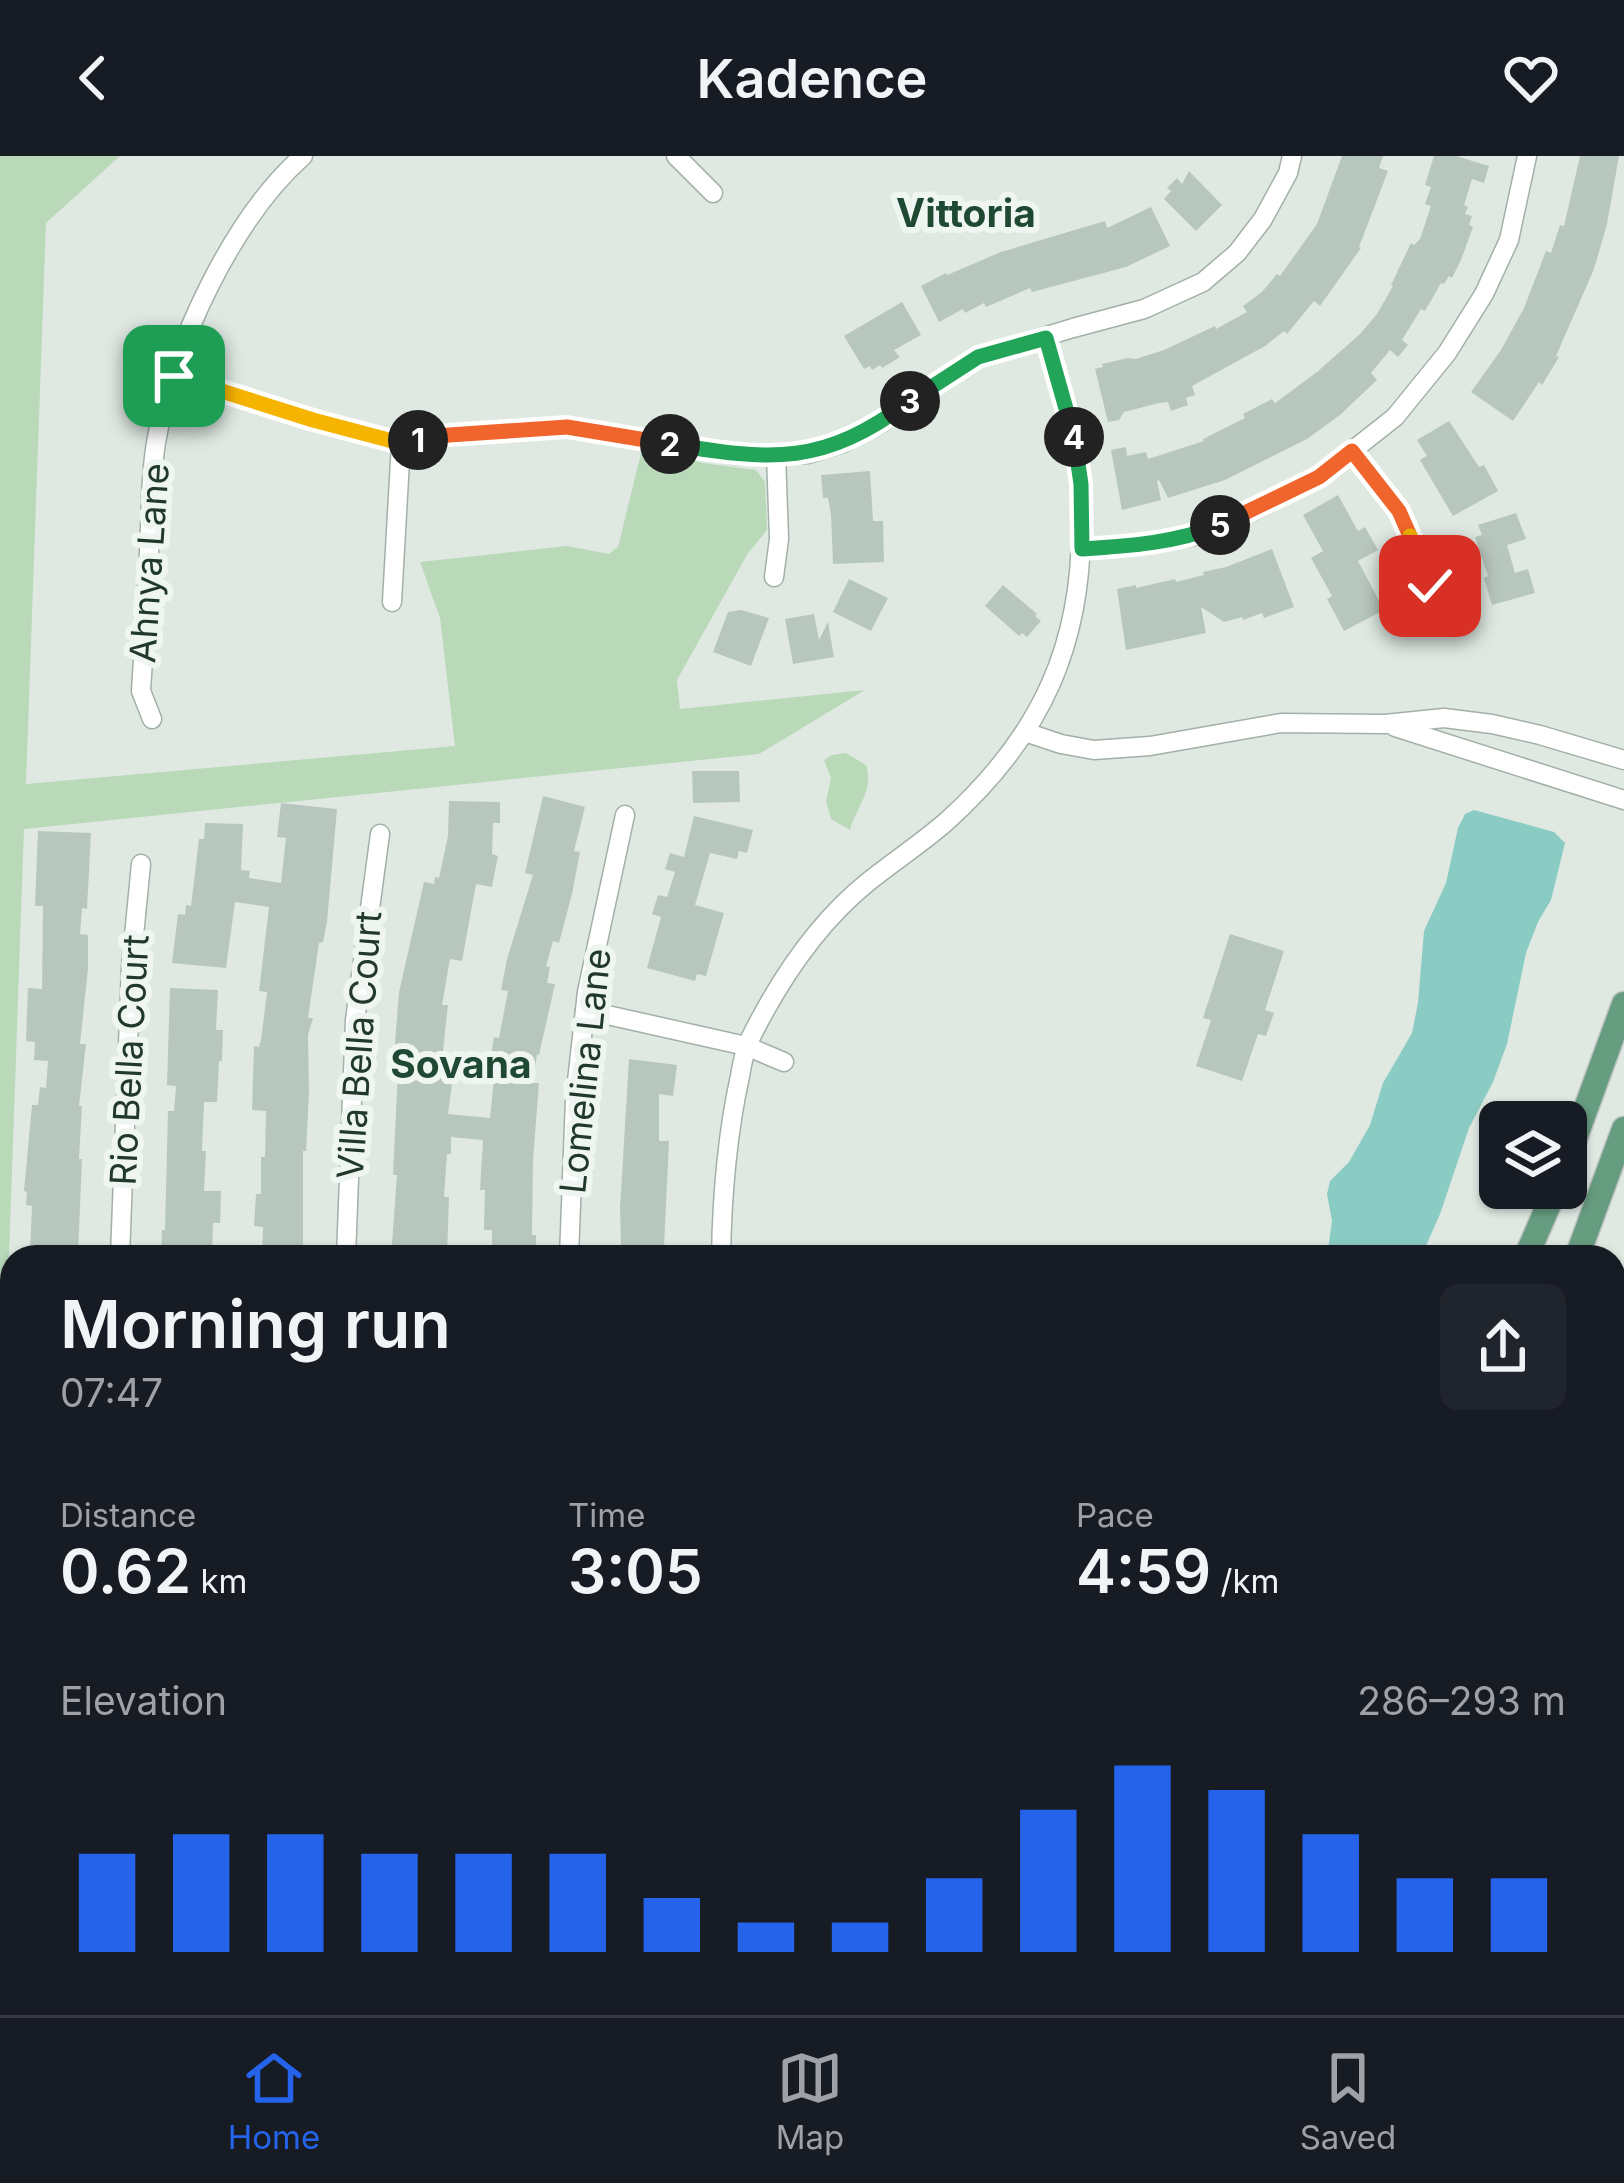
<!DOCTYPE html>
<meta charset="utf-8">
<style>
:root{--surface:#171b24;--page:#20242c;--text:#f1f3f6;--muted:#9ea1a6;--line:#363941;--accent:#2563eb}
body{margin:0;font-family:Inter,sans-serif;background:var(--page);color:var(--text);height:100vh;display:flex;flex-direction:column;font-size:45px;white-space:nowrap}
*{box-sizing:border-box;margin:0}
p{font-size:39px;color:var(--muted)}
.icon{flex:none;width:66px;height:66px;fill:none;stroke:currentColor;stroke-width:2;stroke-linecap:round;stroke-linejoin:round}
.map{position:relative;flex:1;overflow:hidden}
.drawer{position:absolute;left:0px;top:1089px;width:1626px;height:771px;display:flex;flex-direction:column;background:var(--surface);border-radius:36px 36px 0 0;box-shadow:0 3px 9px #0004}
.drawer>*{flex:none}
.fabs{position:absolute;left:1479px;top:945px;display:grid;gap:24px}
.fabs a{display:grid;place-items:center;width:108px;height:108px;border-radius:18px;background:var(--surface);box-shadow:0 3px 9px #0004;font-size:60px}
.pin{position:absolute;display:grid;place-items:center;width:102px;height:102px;color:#fff;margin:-51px;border-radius:24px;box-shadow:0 6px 18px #0006}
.km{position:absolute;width:60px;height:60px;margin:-30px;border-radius:50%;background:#222;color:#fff;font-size:33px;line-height:60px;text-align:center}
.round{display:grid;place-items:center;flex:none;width:126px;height:126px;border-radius:18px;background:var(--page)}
.headline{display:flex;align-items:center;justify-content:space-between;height:204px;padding:0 60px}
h1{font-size:66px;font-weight:600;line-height:90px}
.figures{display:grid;grid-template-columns:repeat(3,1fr);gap:18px;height:204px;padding:12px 60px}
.figures div{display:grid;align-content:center}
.figures b{font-size:60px;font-weight:600}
.figures small{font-size:33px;font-weight:400}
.figures p{font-size:33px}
.chart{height:336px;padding:24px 60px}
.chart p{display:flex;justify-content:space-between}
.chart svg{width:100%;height:216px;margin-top:12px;stroke:var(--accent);stroke-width:6}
header{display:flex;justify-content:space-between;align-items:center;height:156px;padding:0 60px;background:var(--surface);font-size:54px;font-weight:600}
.dock{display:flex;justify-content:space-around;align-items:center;height:168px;border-top:3px solid var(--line);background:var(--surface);font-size:33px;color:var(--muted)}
.dock a{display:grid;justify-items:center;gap:6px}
.dock .active{color:var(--accent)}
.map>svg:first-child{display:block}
.green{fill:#b9d9b9}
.water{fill:#8acbc3}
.building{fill:#b8c7bd}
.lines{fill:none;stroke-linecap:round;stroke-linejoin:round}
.minor-casing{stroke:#a2b0a8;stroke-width:21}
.major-casing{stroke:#bcc3c0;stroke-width:27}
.minor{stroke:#fff;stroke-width:18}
.major{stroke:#669c80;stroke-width:24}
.split-1-casing{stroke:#fff;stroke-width:24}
.split-2-casing{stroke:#fff;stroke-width:24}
.split-3-casing{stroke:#fff;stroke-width:24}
.split-4-casing{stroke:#fff;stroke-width:24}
.split-5-casing{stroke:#fff;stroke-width:24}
.split-6-casing{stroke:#fff;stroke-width:24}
.split-7-casing{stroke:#fff;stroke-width:24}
.split-1{stroke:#f5b400;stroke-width:15}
.split-2{stroke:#f0652b;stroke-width:15}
.split-3{stroke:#22a559;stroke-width:15}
.split-4{stroke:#22a559;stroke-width:15}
.split-5{stroke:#22a559;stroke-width:15}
.split-6{stroke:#f0652b;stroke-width:15}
.split-7{stroke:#f5b400;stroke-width:15}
.labels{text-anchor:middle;stroke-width:12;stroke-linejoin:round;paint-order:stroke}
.street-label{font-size:36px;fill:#21382c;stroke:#eff6f1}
.neighbourhood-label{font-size:39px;font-weight:bold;fill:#1f4933;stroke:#eff6f1}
</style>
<header><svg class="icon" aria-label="back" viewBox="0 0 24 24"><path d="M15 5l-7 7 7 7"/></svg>Kadence<svg class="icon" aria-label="heart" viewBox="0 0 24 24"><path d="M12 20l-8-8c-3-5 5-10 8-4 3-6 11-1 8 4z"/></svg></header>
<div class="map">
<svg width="1624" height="1859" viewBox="0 0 1624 1859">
<rect width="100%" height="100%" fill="#dfe9e2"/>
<g class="green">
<path d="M0 0H120L46 67 26 628 455 590 440 462 420 406 567 390 609 398 618 391 642 293 703 307 756 314 765 326 767 374 748 397 677 524 680 553 865 534 759 598 24 673 4 1242H0Z"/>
<path d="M846 597 866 609C874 635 857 649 850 674L831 663 826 645 831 622 824 604 832 599Z"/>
</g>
<path class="water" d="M1474 654 1554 676 1565 687 1551 744 1538 766 1526 797 1507 888 1493 926 1469 972 1440 1058 1421 1101H1327L1332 1065 1327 1038 1330 1025 1349 1006 1370 969 1383 927 1412 877 1418 847 1424 775 1446 727 1458 672 1465 658Z"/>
<g class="building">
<path d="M1342 0H1383L1379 12 1388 15 1359 91 1361 92 1320 150 1314 145 1287 178 1284 175 1265 190 1192 230 1195 239 1186 242 1188 249 1171 255 1168 246 1159 247 1124 256 1119 264 1108 266 1095 213 1103 211 1102 208 1128 202 1136 203 1164 194 1215 170 1216 173 1247 156 1243 150 1262 136 1277 118 1280 120 1317 68Z"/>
<path d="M1434 0H1456L1489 10 1484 27 1472 23 1464 49 1468 51 1465 58 1472 60 1469 69 1473 71 1461 104 1452 122 1449 120 1444 128 1441 127 1425 155 1421 153 1402 184 1408 189 1398 201 1390 194 1371 217 1377 224 1340 259 1307 283 1225 324 1168 342 1159 324 1157 325 1161 344 1122 354 1111 294 1126 291 1127 300 1146 296 1148 303 1204 285 1203 283 1245 262 1243 258 1272 243 1275 247 1317 216 1360 178 1377 158 1393 130 1391 129 1411 87 1414 89 1420 83 1431 50 1425 48 1431 31 1425 29Z"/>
<path d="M1580 0H1619L1607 68 1594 113 1556 200 1559 201 1542 229 1539 226 1513 265 1471 236 1501 194 1524 152 1546 95 1551 97 1560 69 1564 70Z"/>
<path d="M1189 15 1222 49 1196 75 1164 43 1171 35 1167 32 1177 22 1182 28Z"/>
<path d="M1151 51 1170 90 1126 111 1032 136 1030 132 986 151 984 147 965 157 963 153 939 166 921 130 946 117 947 119 1001 96 1105 65 1107 72Z"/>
<path d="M902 146 921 179 894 194 900 201 882 212 880 209 872 214 870 210 864 213 844 180Z"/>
<path d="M1449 265 1479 311 1484 309 1498 335 1453 360 1420 304 1427 300 1417 284Z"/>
<path d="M870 315 873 365H883L884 406 833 408 831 359 828 342H823L821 319Z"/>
<path d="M1338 339 1358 375 1365 371 1378 394 1358 405 1384 454 1344 475 1327 443 1332 440 1311 402 1323 395 1303 359Z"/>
<path d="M1516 357 1526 383 1507 389 1515 417 1528 413 1535 437 1492 449 1484 422 1488 420 1475 381 1482 379 1478 369Z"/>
<path d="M1272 393 1294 451 1264 462 1262 457 1243 464 1242 461 1224 466 1201 451 1206 477 1126 494 1117 433 1136 429V432L1175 423 1176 426 1204 419 1203 416 1226 411Z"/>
<path d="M849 423 888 442 871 475 833 456Z"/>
<path d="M1003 429 1037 458 1035 460 1041 465 1027 481 1022 477 1019 480 985 450Z"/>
<path d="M741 454 769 462 751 510 713 496 728 456Z"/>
<path d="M814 458 819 484 828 466 834 501 793 508 785 463Z"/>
<path d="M692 615H739L740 646 693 647Z"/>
<path d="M543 640 585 651 574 695 580 696 572 738 559 787 553 785 546 810 550 811 547 827 555 828 539 899 537 898 533 927H539L533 1004 532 1079H536V1100L492 1101V1074H484L485 1034H480L483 984 451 981V998H447L444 1041H449L447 1101H391L397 1019H393L398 915H393L399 836 424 726 434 728 435 721 439 722 448 680 449 645 500 646V667H493L492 698 498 700 492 731 476 728 462 805 450 803 442 849H448L442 904 455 905 448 958 490 962 495 913 489 912 494 881 499 882 508 835 501 834 507 803 533 719 525 717Z"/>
<path d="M281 647 337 653 327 766 323 786 319 787 308 862H313L308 879 309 937 306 995H303V1097H289V1101H262L263 1071 254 1070 256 1038H261V1001H265L266 955 252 954 254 890 259 891 261 884 267 836 259 835 269 751 235 746 226 812 172 807 178 758 185 759 186 749 191 750 199 683H204L205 667 243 668 241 714 250 715 249 722 281 727 286 682 277 681Z"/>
<path d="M694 660 753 674 747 697 739 695 737 703 710 697 695 749 724 757 706 820 697 818 695 825 647 812 661 761 652 758 658 739 667 741 675 716 665 713 670 697 684 701Z"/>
<path d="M38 675 91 677 87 753 82 752 80 778 88 779V813L80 888H86L79 950H82L79 1003H82L78 1099 30 1097 32 1050 26 1049 27 1036 24 1035 32 949H38L40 931 46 932 48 905 34 904 35 886 26 885 28 832 42 833 43 750H35Z"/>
<path d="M1230 778 1284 795 1265 854 1274 857 1266 880 1258 878 1242 925 1196 910 1211 864 1203 862Z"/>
<path d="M170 832 218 834 216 874H223L222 905H219L217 946H204L202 995H206L204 1035H221L220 1067H213L212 1101H161L162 1074H165L168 955H174L176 930 167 929Z"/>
<path d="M629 903 677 909 673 940 659 938V985H669L664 1091H621L620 1052Z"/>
</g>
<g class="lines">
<g class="minor-casing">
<g id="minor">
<path d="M676 0 713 37"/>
<path d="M174 220 313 264 401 287 449 279 567 271 735 299 808 298 843 287 881 267 921 237 978 201 1073 172 1144 153 1203 126 1237 97 1263 63 1288 17 1292 0"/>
<path d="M1352 295 1399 355 1429 430"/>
<path d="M1082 393 1142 388 1194 380 1255 354 1319 321 1395 261 1447 197 1484 138 1509 84 1527 0"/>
<path d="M774 421 779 383 776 298"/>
<path d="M392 446 401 287"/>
<path d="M152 563 141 535C144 489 147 443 149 396 151 357 150 315 158 276 175 186 233 62 303 0"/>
<path d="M1395 571 1624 644"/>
<path d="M1025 576 1061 588 1094 594 1150 590 1281 567 1385 568 1444 562 1492 568 1540 579 1624 604"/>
<path d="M585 854 746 890 784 906"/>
<path d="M120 1101 131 810 141 708"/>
<path d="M346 1101 355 864 380 678"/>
<path d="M569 1101 575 943 587 836 625 659"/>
<path d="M721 1101C722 1041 727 979 740 920 742 908 744 896 749 885 778 826 816 768 868 726 894 705 922 687 947 665 1042 579 1084 487 1081 359 1081 332 1079 305 1074 278 1067 246 1055 214 1046 182"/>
<path d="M97 1848V1859"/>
<path d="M335 1848 361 1856 499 1854 552 1848"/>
<path d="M1008 1848 1033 1859"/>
<path d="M1075 1848H1087"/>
<path d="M910 1859 918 1848"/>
</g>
</g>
<g class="major-casing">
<g id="major">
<path d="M1566 1007 1624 848"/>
<path d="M1526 1101 1556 1032"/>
<path d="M1577 1101 1624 973"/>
<path d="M1128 1859 1133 1848"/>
<path d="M1175 1859 1182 1848"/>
</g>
</g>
<use href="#minor" class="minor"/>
<use href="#major" class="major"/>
</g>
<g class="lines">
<g class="split-1-casing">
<path id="split-1" d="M174 220 313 264 400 287 418 284"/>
</g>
<g class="split-2-casing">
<path id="split-2" d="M418 284 449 279 567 271 670 288"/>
</g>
<g class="split-3-casing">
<path id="split-3" d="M670 288C773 305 823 310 910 245"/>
</g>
<g class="split-4-casing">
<path id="split-4" d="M910 245 978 201 1046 182 1074 281"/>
</g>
<g class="split-5-casing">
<path id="split-5" d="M1074 281 1081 328 1082 393C1129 390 1176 387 1220 369"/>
</g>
<g class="split-6-casing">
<path id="split-6" d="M1220 369 1319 321 1352 295 1399 355 1410 380"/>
</g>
<g class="split-7-casing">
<path id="split-7" d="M1410 380 1430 430"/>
</g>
<use href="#split-1" class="split-1"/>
<use href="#split-2" class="split-2"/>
<use href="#split-3" class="split-3"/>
<use href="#split-4" class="split-4"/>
<use href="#split-5" class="split-5"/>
<use href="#split-6" class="split-6"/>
<use href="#split-7" class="split-7"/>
</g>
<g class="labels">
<g class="street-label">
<text transform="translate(149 407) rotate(-86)" y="13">Ahnya Lane</text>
<text transform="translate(359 889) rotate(-86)" y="13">Villa Bella Court</text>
<text transform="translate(129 904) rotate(-87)" y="13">Rio Bella Court</text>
<text transform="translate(585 915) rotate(-84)" y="13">Lomelina Lane</text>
</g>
<g class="neighbourhood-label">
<text x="966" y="71">Vittoria</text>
<text x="461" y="922">Sovana</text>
</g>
</g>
</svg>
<div class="fabs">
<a><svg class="icon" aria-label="layers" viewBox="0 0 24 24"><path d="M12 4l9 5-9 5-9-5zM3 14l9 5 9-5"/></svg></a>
</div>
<div class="pin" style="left:174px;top:220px;background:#1e9e55"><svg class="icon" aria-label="arrive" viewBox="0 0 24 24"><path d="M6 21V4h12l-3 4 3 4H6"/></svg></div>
<div class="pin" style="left:1430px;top:430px;background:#d93025"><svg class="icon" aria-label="check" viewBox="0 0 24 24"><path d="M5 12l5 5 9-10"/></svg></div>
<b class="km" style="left:418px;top:284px">1</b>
<b class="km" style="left:670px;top:288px">2</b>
<b class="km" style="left:910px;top:245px">3</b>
<b class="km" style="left:1074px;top:281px">4</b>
<b class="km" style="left:1220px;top:369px">5</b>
<section class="drawer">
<div class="headline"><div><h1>Morning run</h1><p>07:47</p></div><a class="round"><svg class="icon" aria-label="share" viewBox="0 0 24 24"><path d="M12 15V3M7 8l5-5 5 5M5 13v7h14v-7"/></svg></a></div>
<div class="figures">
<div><p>Distance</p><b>0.62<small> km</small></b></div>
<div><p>Time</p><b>3:05</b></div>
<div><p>Pace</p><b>4:59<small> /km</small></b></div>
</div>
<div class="chart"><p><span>Elevation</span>286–293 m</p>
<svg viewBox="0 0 160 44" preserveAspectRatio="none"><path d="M5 44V24M15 44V20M25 44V20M35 44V24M45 44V24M55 44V24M65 44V33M75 44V38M85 44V38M95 44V29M105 44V15M115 44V6M125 44V11M135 44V20M145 44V29M155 44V29"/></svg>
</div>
</section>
</div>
<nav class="dock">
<a class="active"><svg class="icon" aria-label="home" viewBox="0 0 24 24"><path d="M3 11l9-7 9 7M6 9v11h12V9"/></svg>Home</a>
<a><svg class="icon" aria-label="map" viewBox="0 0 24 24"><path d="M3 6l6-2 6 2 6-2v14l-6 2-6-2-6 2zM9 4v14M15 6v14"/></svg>Map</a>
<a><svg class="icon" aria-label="saved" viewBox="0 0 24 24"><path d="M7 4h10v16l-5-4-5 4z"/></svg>Saved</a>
</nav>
